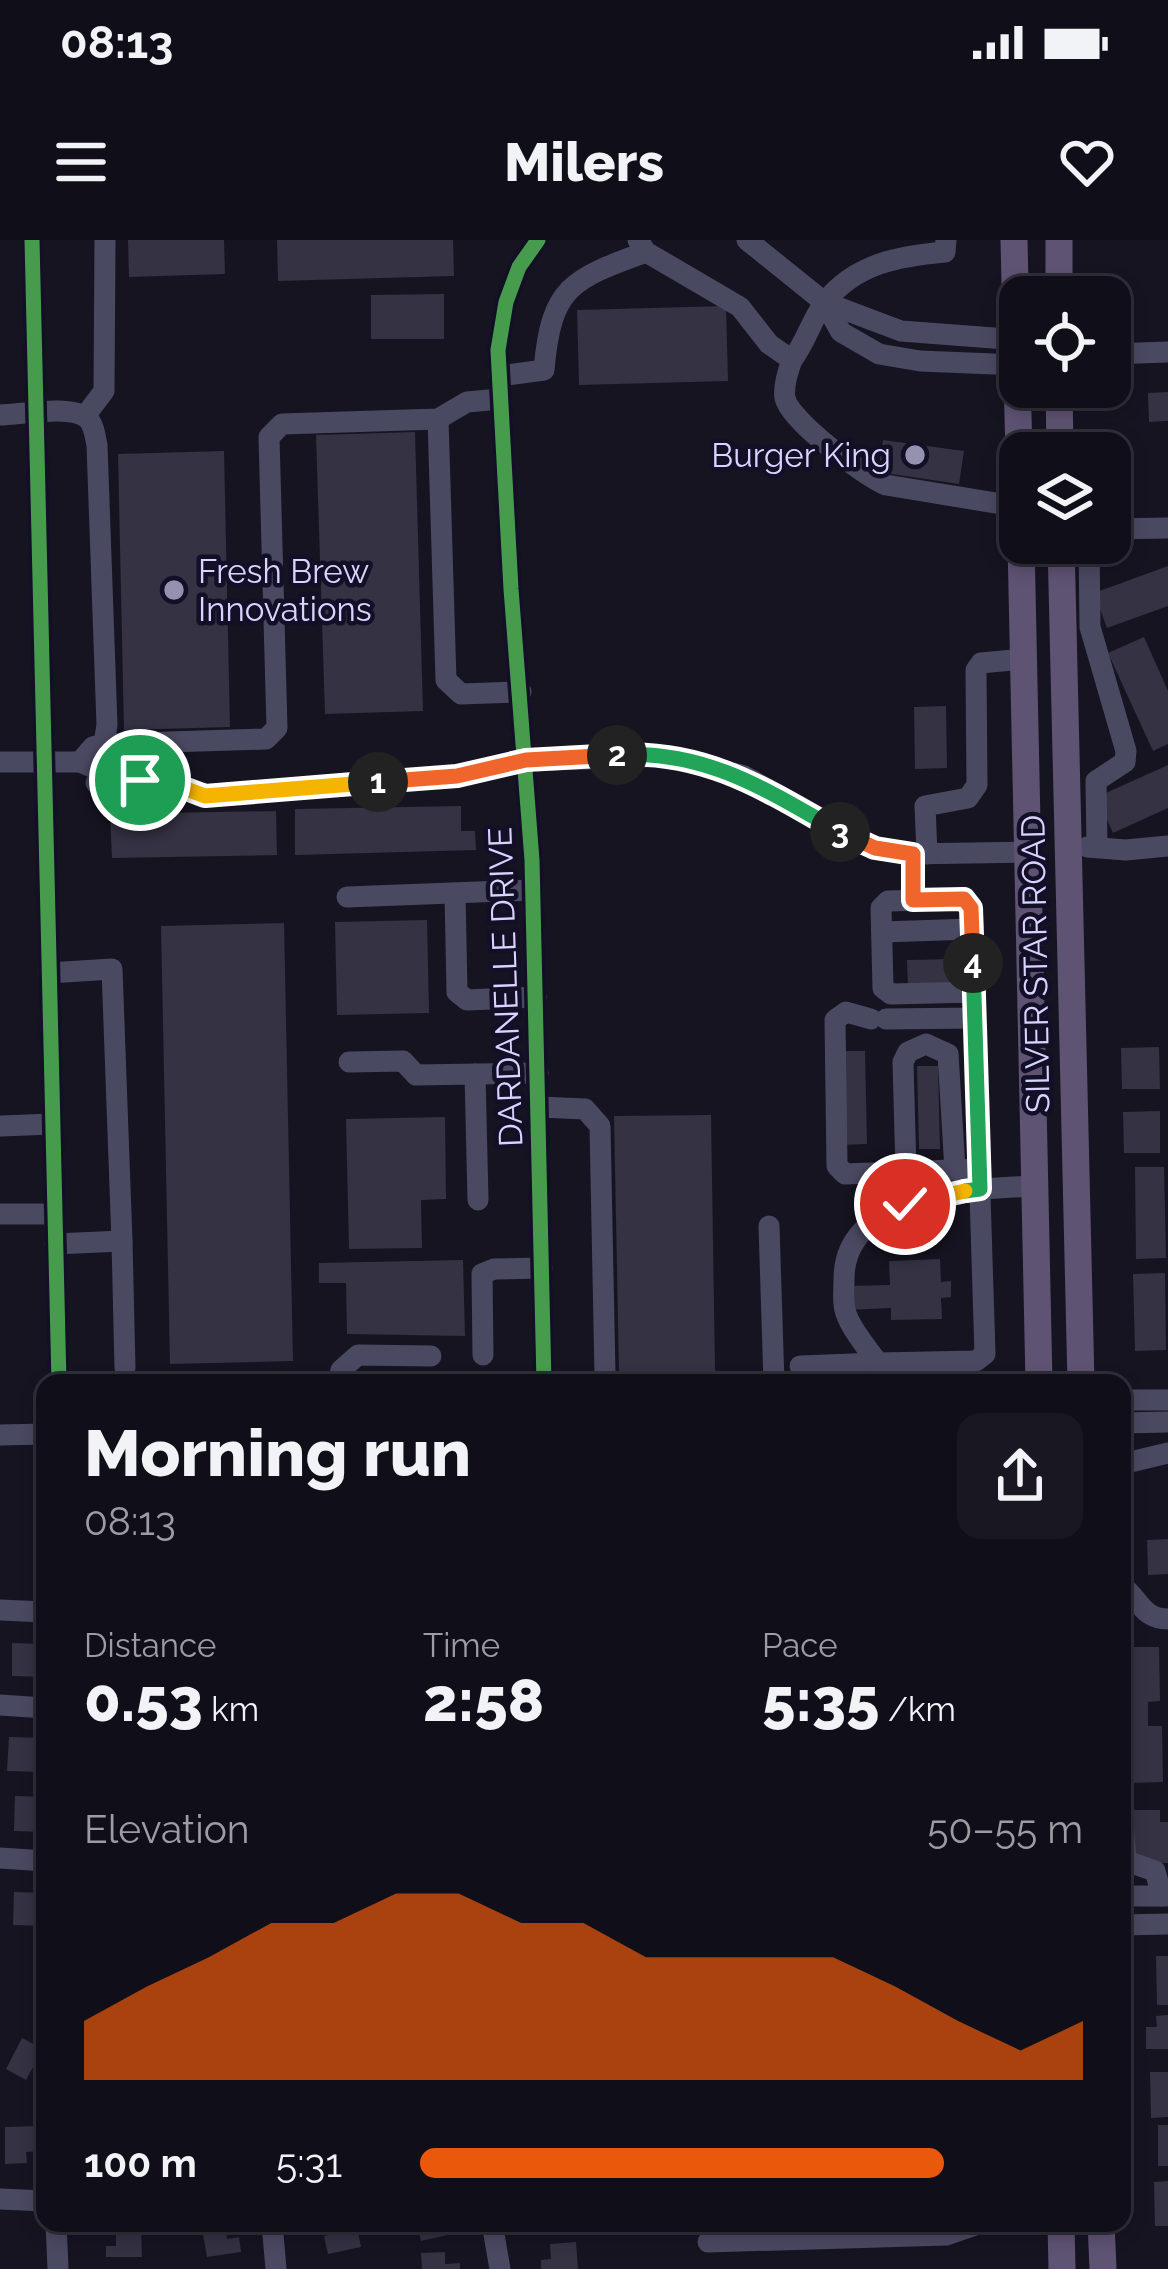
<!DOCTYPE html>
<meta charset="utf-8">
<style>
:root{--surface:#100f19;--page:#191822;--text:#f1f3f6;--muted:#9c9ca2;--line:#302f38;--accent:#ea580c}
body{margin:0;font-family:Raleway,sans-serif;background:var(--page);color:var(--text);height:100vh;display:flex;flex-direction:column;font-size:45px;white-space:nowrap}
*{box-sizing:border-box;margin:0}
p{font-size:39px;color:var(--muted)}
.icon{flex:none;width:66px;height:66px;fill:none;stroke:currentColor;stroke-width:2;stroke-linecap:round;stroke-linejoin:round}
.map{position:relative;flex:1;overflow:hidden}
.drawer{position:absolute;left:36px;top:1134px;width:1095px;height:858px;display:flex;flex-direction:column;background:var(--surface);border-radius:24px;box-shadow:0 6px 18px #0003,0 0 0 3px var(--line)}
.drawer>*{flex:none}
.tools{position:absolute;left:999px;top:36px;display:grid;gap:24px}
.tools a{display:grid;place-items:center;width:132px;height:132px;border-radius:24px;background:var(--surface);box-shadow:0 6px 18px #0003,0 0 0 3px var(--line);font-size:60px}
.pin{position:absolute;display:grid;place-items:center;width:102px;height:102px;color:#fff;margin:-51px;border:6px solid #fff;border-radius:50%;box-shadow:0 3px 12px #0007}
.km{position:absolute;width:60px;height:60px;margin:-30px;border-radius:50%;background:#222;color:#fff;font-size:33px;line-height:60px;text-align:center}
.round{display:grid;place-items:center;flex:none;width:126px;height:126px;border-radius:24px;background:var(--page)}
.overview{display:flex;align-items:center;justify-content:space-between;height:204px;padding:0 48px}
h1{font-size:66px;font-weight:800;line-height:90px}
.figures{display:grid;grid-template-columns:repeat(3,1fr);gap:18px;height:204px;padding:12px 48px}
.figures div{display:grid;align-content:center}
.figures b{font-size:60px;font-weight:800}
.figures small{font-size:33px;font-weight:400}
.figures p{font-size:33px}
.chart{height:336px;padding:24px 48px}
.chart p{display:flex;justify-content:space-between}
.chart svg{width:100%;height:216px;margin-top:12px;fill:var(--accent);opacity:.7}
ul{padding:0 48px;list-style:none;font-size:39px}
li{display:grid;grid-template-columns:192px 144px 1fr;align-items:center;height:90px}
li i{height:30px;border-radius:15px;background:var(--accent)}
.status{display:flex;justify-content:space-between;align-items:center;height:84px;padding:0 60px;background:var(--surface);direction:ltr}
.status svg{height:33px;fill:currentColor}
header{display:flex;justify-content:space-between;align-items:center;height:156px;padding:0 48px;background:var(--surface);font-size:54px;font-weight:800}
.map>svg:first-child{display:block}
.building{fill:#343243}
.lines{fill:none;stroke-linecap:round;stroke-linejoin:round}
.minor{stroke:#4a4962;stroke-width:21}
.major{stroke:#5e5373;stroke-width:27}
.cycleway-casing{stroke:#130f26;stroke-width:22}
.cycleway{stroke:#469c4c;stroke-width:15}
.split-1-casing{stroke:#fff;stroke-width:24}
.split-2-casing{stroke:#fff;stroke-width:24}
.split-3-casing{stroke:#fff;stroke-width:24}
.split-4-casing{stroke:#fff;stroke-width:24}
.split-5-casing{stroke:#fff;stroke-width:24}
.split-6-casing{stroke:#fff;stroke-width:24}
.split-1{stroke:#f5b400;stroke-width:15}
.split-2{stroke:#f0652b;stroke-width:15}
.split-3{stroke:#22a559;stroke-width:15}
.split-4{stroke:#f0652b;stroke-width:15}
.split-5{stroke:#22a559;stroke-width:15}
.split-6{stroke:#f5b400;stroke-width:15}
.poi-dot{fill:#9591b1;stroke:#130f26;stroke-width:4.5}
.labels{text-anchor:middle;stroke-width:9;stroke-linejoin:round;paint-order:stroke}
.poi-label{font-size:33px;fill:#d9d4ff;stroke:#130f26;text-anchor:end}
.street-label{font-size:33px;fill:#d9d4ff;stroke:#130f26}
</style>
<div class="status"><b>08:13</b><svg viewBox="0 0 49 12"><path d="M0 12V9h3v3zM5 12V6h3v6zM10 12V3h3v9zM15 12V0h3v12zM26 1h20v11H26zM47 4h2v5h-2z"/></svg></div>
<header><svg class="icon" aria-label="menu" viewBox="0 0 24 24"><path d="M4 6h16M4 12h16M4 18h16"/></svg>Milers<svg class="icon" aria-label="heart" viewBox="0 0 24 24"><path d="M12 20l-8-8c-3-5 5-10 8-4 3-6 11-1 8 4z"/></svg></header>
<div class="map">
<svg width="1168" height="2029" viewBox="0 0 1168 2029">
<rect width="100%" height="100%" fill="#161421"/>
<g class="building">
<path d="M128 0H224L225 34 129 37Z"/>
<path d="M277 0H453L454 36 278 41Z"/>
<path d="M444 54V99H371V55Z"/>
<path d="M726 66 728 141 579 145 577 70Z"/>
<path d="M1168 152V181L1149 182 1148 153Z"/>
<path d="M415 192 423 471 325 474 316 195Z"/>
<path d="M883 200 964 211 959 244 878 232Z"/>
<path d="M224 211 230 487 124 490 118 214Z"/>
<path d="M1168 326V366L1107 388 1094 353Z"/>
<path d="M1144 397 1168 451V504L1153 511 1108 413Z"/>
<path d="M946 466 947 528 915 529 914 467Z"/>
<path d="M1168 525V568L1113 593 1097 557Z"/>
<path d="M461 566V591H475L476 610 295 615V569Z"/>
<path d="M276 571 277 615 112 618 110 574Z"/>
<path d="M427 680 429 773 337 775 335 682Z"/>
<path d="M284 683 293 1121 170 1124 161 686Z"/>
<path d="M956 719 957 748 908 749 907 720Z"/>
<path d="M1159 807 1160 849H1122L1121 808Z"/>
<path d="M839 811H865L867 904 840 905Z"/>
<path d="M917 826H938L940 909H919Z"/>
<path d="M1160 871V913H1124L1123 872Z"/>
<path d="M711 875 715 1131 619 1133 614 876Z"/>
<path d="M445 877 446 959 421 960 422 1008 349 1009 346 879Z"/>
<path d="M1135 927H1164L1166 1018 1136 1019Z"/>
<path d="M940 1019 941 1042 951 1041V1057L941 1058 942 1079 891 1080V1068L846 1070 845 1046 890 1045 889 1021Z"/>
<path d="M463 1020 465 1096 347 1094 346 1043H319V1023Z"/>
<path d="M1165 1033 1166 1110 1135 1111 1133 1034Z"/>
<path d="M1168 1299V1334L1148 1335 1147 1300Z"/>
<path d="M12 1403 45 1404V1437L12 1436Z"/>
<path d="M1127 1407H1159L1160 1461 1148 1462V1486H1162L1163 1542 1129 1543Z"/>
<path d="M9 1497 45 1498V1532L7 1531Z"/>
<path d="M15 1556 45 1557V1592L14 1591Z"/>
<path d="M1131 1570H1160V1582H1168V1623L1131 1624Z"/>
<path d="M14 1652 45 1653V1686L13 1685Z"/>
<path d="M1156 1716H1168V1765H1157Z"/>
<path d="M1168 1775V1809H1146V1787H1157L1156 1776Z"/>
<path d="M22 1798 43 1809 26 1840 6 1829Z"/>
<path d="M1150 1832H1168V1877L1151 1878Z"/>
<rect x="1158" y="1885" width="10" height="41"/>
<path d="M40 1886V1911L26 1912 27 1923 5 1924V1887Z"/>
<path d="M1168 1941V1986H1155L1154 1942Z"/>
<path d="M201 1983H225L227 1999 239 1997 241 2012 207 2017Z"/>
<path d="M330 1983H356L361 2007 328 2014 324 1996 332 1994Z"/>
<path d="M417 1983H449L452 1994 421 2001Z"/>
<path d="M531 1983H566L567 1989 533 1995Z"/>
<path d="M116 1986H141L142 2017H106V2006H116Z"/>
<path d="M576 2002 578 2029H541V2020L551 2019 550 2004Z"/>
<path d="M445 2012V2024L460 2023V2029H422L421 2013Z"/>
</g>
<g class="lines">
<g class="minor">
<path d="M32 0 59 1143"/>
<path d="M538 0 519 27 506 62 498 110 511 349 532 620 544 1143"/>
<path d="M638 0 646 12 740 67 769 104 792 120C806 102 812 78 825 62 856 23 900 16 945 12L946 0"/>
<path d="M747 0 824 62 841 92 879 114 920 121 1020 125"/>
<path d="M824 62 901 91 1020 100"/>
<path d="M1110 114 1168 112"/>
<path d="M792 120C788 131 783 146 785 158 790 181 863 235 886 245L1020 267"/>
<path d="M499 136 544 130C551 47 571 39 646 12"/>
<path d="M0 175C21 175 69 164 87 178 94 184 95 196 97 205L107 485 104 504 93 507 80 522H0"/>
<path d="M85 176 104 151 105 0"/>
<path d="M438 179 446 440 461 454 521 452"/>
<path d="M1110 289 1168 288"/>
<path d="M1089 303 1090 387 1126 511 1125 522 1096 541 1097 607"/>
<path d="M104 504 266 499 277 488 269 197 282 184 438 179 467 162 500 159"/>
<path d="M80 522 104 532 135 531 140 540 165 541 205 555 457 536 526 521 671 516 744 536 875 608 907 614 1026 612"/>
<path d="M104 532 96 543 104 551 135 550 140 540"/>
<path d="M1087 607 1126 610 1168 606"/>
<path d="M913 614V660"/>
<path d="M927 614 925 566 968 558 977 545 976 430 981 423 1023 419"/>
<path d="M455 653 457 752 467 760 536 757"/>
<path d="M347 657 533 650"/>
<path d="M882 692 972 689"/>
<path d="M49 733 112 729 122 1001 55 1004"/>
<path d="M871 779 846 772 835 780 837 926 845 934 979 929"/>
<path d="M886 779 975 778"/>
<path d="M349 822 403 821 416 835 538 833"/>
<path d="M475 834 478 960"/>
<path d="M539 867 585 869 600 886 605 1135"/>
<path d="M0 886 53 884"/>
<path d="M906 932 903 822 908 812 926 804 948 814 955 930"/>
<path d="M0 974H55"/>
<path d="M769 986 774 1143"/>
<path d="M122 1001 125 1128"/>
<path d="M483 1115 482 1034 494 1029 542 1028"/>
<path d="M878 1123C868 1109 853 1092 847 1076 842 1065 844 1051 844 1039 844 953 973 949 1035 946"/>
<path d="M800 1126 878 1123"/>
<path d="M338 1143 341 1130 358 1115 431 1116"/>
<path d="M878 1143V1123L976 1121 985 1114 971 668 964 659 888 661 881 668 883 748 891 754 974 752"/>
<path d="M1122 1160H1168"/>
<path d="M1122 1183 1168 1182"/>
<path d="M0 1195 45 1194"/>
<path d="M1122 1224 1168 1213"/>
<path d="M1122 1346C1140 1359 1142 1379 1168 1379"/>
<path d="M0 1370 45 1372"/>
<path d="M0 1465 45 1468"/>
<path d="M1122 1569 1126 1621 1155 1631 1162 1656"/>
<path d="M0 1618 45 1621"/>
<path d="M1122 1656H1168"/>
<path d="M1122 1685 1168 1684"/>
<path d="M0 1959 45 1961"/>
<path d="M56 1983 58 2029"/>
<path d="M272 1983 276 2029"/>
<path d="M492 1983 500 2029"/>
<path d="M708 2002 946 1995 981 1983"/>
</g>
<g class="major">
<path d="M1014 0 1020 261"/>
<path d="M1059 57V0"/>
<path d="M1059 147 1060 213"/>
<path d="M1021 303 1039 1143"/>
<path d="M1061 303 1081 1143"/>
<path d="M1061 1983 1062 2029"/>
<path d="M1101 1983 1103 2029"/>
</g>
<g class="cycleway-casing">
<g id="cycleway">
<path d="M32 0 59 1143"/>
<path d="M538 0 519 27 506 62 498 110 511 349 532 620 544 1143"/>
</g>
</g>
<use href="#cycleway" class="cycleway"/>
</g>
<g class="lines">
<g class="split-1-casing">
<path id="split-1" d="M140 540 165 541 205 556 378 542"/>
</g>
<g class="split-2-casing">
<path id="split-2" d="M378 542 457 536 526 520 617 515"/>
</g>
<g class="split-3-casing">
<path id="split-3" d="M617 515C704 509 767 550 840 592"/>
</g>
<g class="split-4-casing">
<path id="split-4" d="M840 592 875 608 913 614V660L964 659 971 668 973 723"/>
</g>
<g class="split-5-casing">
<path id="split-5" d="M965 951 980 949 973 723"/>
</g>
<g class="split-6-casing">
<path id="split-6" d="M905 964 965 951"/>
</g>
<use href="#split-1" class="split-1"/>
<use href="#split-2" class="split-2"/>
<use href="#split-3" class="split-3"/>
<use href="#split-4" class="split-4"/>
<use href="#split-5" class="split-5"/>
<use href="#split-6" class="split-6"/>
</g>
<g class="poi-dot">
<circle cx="915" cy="215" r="12"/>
<circle cx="174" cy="350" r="12"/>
</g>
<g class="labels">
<g class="poi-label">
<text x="891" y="227">Burger King</text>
<text x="198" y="343" text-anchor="start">Fresh Brew<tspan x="198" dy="38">Innovations</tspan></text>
</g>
<g class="street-label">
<text transform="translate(1035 724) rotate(-91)" y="12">SILVER STAR ROAD</text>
<text transform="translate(505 747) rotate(-92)" y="12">DARDANELLE DRIVE</text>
</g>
</g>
</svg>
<div class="tools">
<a><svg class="icon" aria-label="locate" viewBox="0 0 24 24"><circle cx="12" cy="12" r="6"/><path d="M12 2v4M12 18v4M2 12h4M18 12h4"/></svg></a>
<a><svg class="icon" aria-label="layers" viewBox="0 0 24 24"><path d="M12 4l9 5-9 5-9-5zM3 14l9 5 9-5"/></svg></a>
</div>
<div class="pin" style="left:140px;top:540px;background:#1e9e55"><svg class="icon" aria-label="arrive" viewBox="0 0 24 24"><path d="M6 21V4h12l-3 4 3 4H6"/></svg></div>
<div class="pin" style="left:905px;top:964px;background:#d93025"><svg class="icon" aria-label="check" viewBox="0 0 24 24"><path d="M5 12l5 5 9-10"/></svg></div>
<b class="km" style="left:378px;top:542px">1</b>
<b class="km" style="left:617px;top:515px">2</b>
<b class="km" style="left:840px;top:592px">3</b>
<b class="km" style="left:973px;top:723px">4</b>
<section class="drawer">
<div class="overview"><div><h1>Morning run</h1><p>08:13</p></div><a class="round"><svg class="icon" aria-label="share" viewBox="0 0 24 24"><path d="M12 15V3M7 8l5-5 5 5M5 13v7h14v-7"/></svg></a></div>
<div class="figures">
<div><p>Distance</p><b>0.53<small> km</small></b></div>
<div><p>Time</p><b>2:58</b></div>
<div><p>Pace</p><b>5:35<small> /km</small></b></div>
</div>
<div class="chart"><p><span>Elevation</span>50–55 m</p>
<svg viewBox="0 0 160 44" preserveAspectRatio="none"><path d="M0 44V32L10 25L20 19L30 12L40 12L50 6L60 6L70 12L80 12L90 19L100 19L110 19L120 19L130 25L140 32L150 38L160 32V44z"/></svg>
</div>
<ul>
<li><b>100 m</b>5:31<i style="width:79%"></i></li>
</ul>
</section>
</div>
